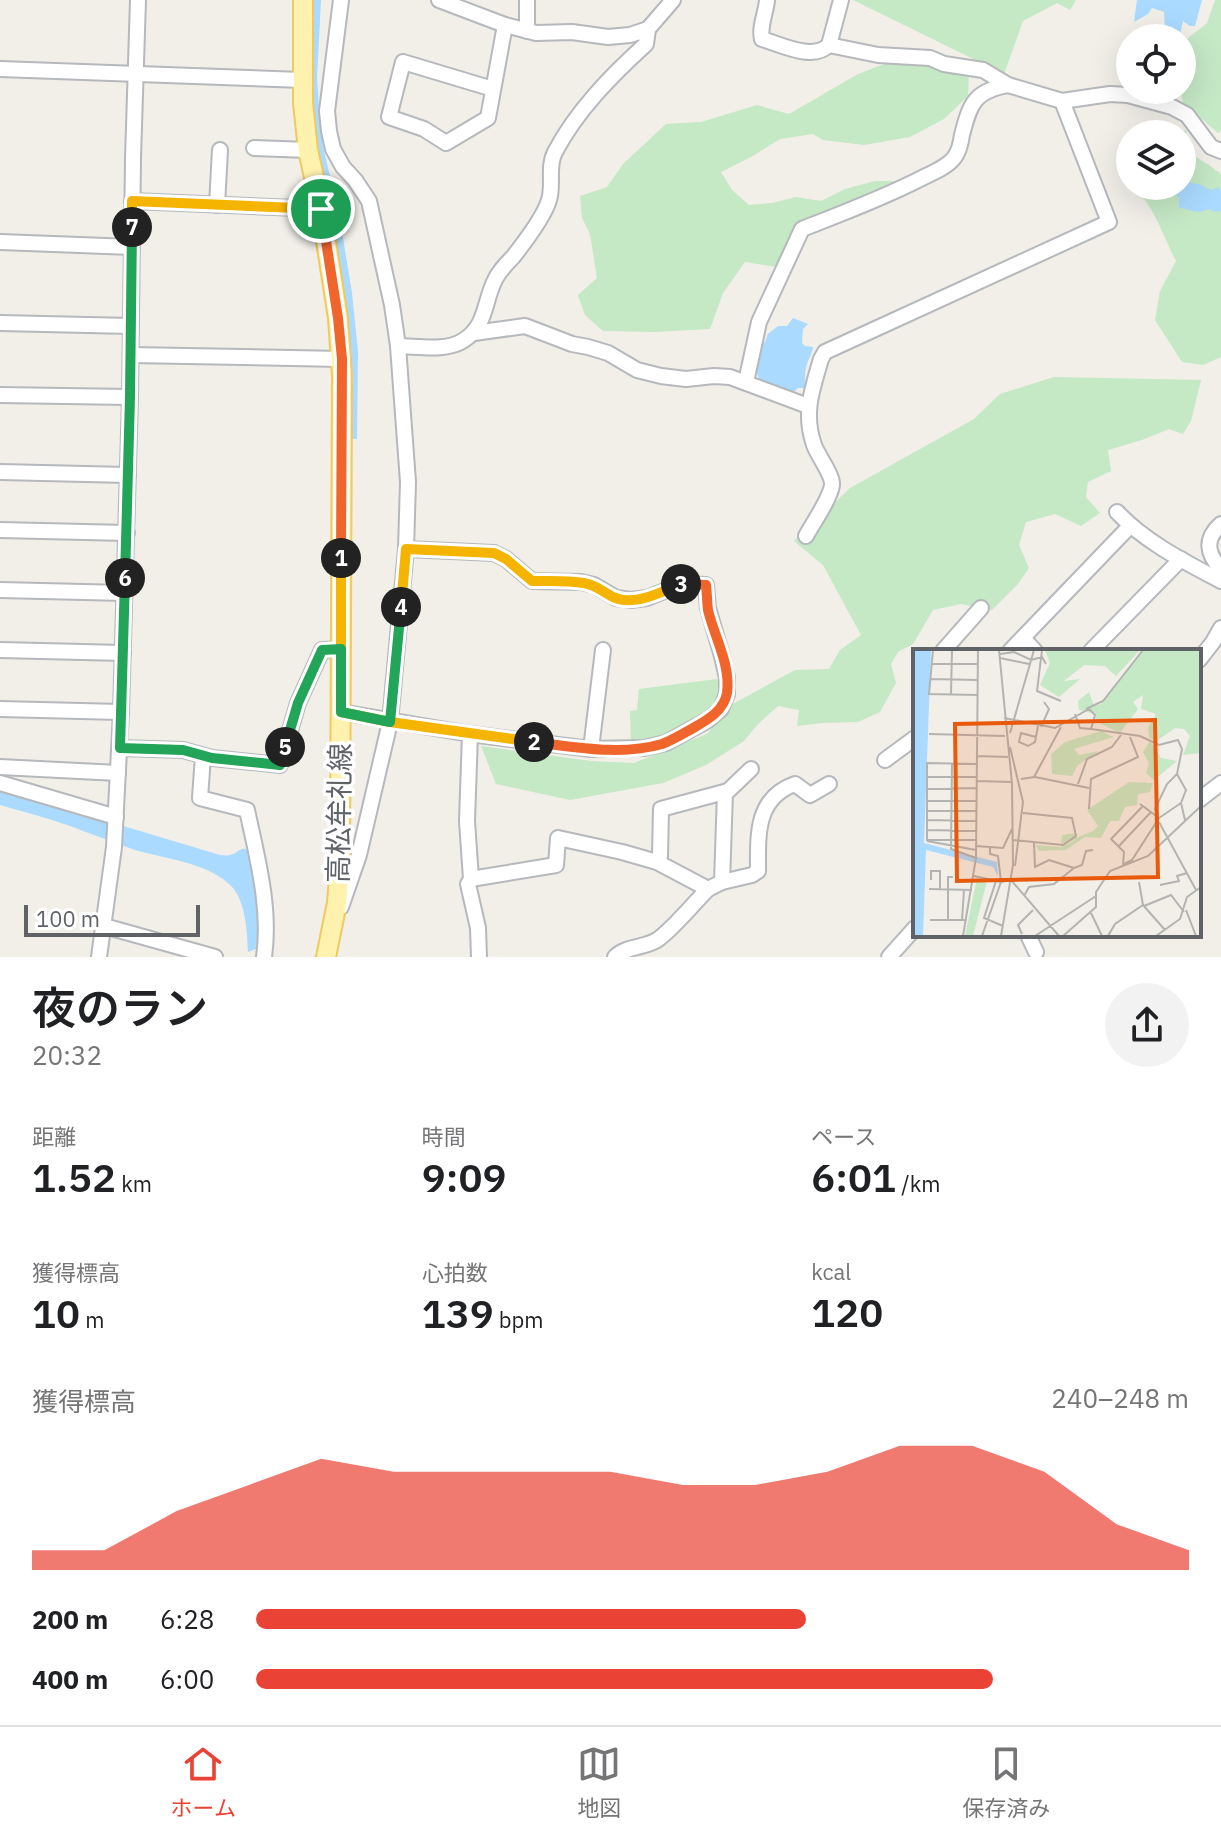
<!DOCTYPE html>
<html lang="ja">
<meta charset="utf-8">
<style>
:root{--surface:#fff;--page:#f2f2f2;--text:#202124;--muted:#757577;--line:#e0e0e0;--accent:#ea4335}
body{margin:0;font-family:"IBM Plex Sans","Noto Sans JP",sans-serif;background:var(--page);color:var(--text);height:100vh;display:flex;flex-direction:column;font-size:30px;white-space:nowrap}
*{box-sizing:border-box;margin:0}
p{font-size:26px;color:var(--muted)}
.icon{flex:none;width:44px;height:44px;fill:none;stroke:currentColor;stroke-width:2;stroke-linecap:round;stroke-linejoin:round}
.map{position:relative;height:957px;overflow:hidden}
.panel{display:flex;flex-direction:column;background:var(--surface);flex:1}
.panel>*{flex:none}
.controls{position:absolute;left:1116px;top:24px;display:grid;gap:16px}
.controls a{display:grid;place-items:center;width:80px;height:80px;border-radius:50%;background:var(--surface);box-shadow:0 8px 32px #0002;font-size:40px}
.scale{position:absolute;left:24px;bottom:20px;width:176px;box-sizing:border-box;padding-left:8px;border:4px solid #5f6368;border-top:0;font-size:22px;line-height:28px;white-space:nowrap;color:#5f6368;-webkit-text-stroke:6px #fff;paint-order:stroke}
.pin{position:absolute;display:grid;place-items:center;width:68px;height:68px;color:#fff;margin:-34px;border:4px solid #fff;border-radius:50%;box-shadow:0 2px 8px #0007}
.km{position:absolute;width:40px;height:40px;margin:-20px;border-radius:50%;background:#222;color:#fff;font-size:22px;line-height:40px;text-align:center}
.round{display:grid;place-items:center;flex:none;width:84px;height:84px;border-radius:42px;background:var(--page)}
.overview{display:flex;align-items:center;justify-content:space-between;height:136px;padding:0 32px}
h1{font-size:44px;font-weight:600;line-height:60px}
.metrics{display:grid;grid-template-columns:repeat(3,1fr);gap:12px;height:136px;padding:8px 32px}
.metrics div{display:grid;align-content:center}
.metrics b{font-size:40px;font-weight:600}
.metrics small{font-size:22px;font-weight:400}
.metrics p{font-size:22px}
.chart{height:224px;padding:16px 32px}
.chart p{display:flex;justify-content:space-between}
.chart svg{width:100%;height:144px;margin-top:8px;fill:var(--accent);opacity:.7}
ul{padding:0 32px;list-style:none;font-size:26px}
li{display:grid;grid-template-columns:128px 96px 1fr;align-items:center;height:60px}
li i{height:20px;border-radius:10px;background:var(--accent)}
.tabs{display:flex;justify-content:space-around;align-items:center;height:112px;border-top:2px solid var(--line);background:var(--surface);font-size:22px;color:var(--muted)}
.tabs a{display:grid;justify-items:center;gap:4px}
.tabs .selected{color:var(--accent)}
.map>svg:first-child{display:block}
.green{fill:#c5e8c5}
.water{fill:#aadaff}
.lines{fill:none;stroke-linecap:round;stroke-linejoin:round}
.minor-casing{stroke:#b5b8bc;stroke-width:18}
.major-casing{stroke:#f2c960;stroke-width:22}
.minor{stroke:#fff;stroke-width:14}
.major{stroke:#fff2af;stroke-width:18}
.split-1-casing{stroke:#fff;stroke-width:16}
.split-2-casing{stroke:#fff;stroke-width:16}
.split-3-casing{stroke:#fff;stroke-width:16}
.split-4-casing{stroke:#fff;stroke-width:16}
.split-5-casing{stroke:#fff;stroke-width:16}
.split-6-casing{stroke:#fff;stroke-width:16}
.split-7-casing{stroke:#fff;stroke-width:16}
.split-8-casing{stroke:#fff;stroke-width:16}
.split-1{stroke:#f0652b;stroke-width:10}
.split-2{stroke:#f5b400;stroke-width:10}
.split-3{stroke:#f0652b;stroke-width:10}
.split-4{stroke:#f5b400;stroke-width:10}
.split-5{stroke:#22a559;stroke-width:10}
.split-6{stroke:#22a559;stroke-width:10}
.split-7{stroke:#22a559;stroke-width:10}
.split-8{stroke:#f5b400;stroke-width:10}
.labels{text-anchor:middle;stroke-width:7;stroke-linejoin:round;paint-order:stroke}
.street-label{font-size:28px;fill:#5f6368;stroke:#fff}
.inset-road{fill:none;stroke:#b3b3b1;stroke-width:2}
.view{fill:#e8590c;fill-opacity:0.15;stroke:#e8590c;stroke-width:4}
.inset-edge{fill:none;stroke:#5f6368;stroke-width:4}
</style>
<div class="map">
<svg width="1221" height="957" viewBox="0 0 1221 957">
<rect width="100%" height="100%" fill="#f1efe8"/>
<g class="green">
<path d="M853 0H1076L1070 10 1057 3 1023 21 1004 74Z"/>
<path d="M1215 0H1221V130L1218 133 1183 103 1181 90H1182V43L1207 23Z"/>
<path d="M887 63 927 65 969 73 968 96 944 119 910 137 864 145 823 140 813 134 780 139 751 157 721 172 732 190 749 205 772 203 796 197 821 201 845 189 875 181H901L795 227 777 267 745 262 723 293 710 329 655 332 603 331 585 315 578 295 597 278 590 234 582 218 580 196 607 187 623 164 666 124 701 122 757 105 789 114 858 74Z"/>
<path d="M1186 130 1188 152 1209 165 1221 174V357L1203 365 1182 362 1155 320 1160 291 1176 261C1164 238 1157 214 1141 195L1144 186H1182V134H1178Z"/>
<path d="M1054 377 1201 380 1191 421 1183 434 1169 429 1142 440 1108 450 1111 471 1088 482 1086 497 1100 513 1081 526 1055 514 1026 522 1019 545 1029 568 1018 584 992 610 961 604 933 610 913 644 898 652 891 664 896 683 880 712 858 722 823 723 797 726 799 710 778 706 758 724 744 741 706 765 663 783 570 800 496 784 481 746 591 761 634 763 707 734 731 705 795 670 829 669 840 650 861 635 823 565 794 541 850 488 974 419 1000 394Z"/>
<path d="M725 678 721 709 666 743 631 746 630 711 637 710 639 689Z"/>
</g>
<g class="water">
<path d="M310 0H321L317 78 320 123 323 147 339 214 352 293 358 352 357 439H349L308 95Z"/>
<path d="M1137 0H1202L1195 26H1190L1183 21 1180 34 1169 38H1159L1165 30 1164 12 1152 8 1148 14 1134 22Z"/>
<path d="M1187 169V178L1191 183 1199 184 1211 190 1218 187 1221 191V211L1216 212 1209 209C1197 215 1191 209 1179 208V198L1168 186H1182V175Z"/>
<path d="M793 318 808 324 803 329 802 343 805 346 813 347C812 354 809 358 807 364 804 372 806 381 804 388H798L793 393C758 383 751 382 760 345L765 342 768 334 778 326H787Z"/>
<path d="M0 789 220 855C221 855 229 856 230 855 240 853 240 844 251 852L262 916 258 948 248 952C247 930 246 898 228 883 206 863 163 858 135 850 118 844 100 837 83 831 56 820 28 813 0 805Z"/>
</g>
<g class="lines">
<g class="minor-casing">
<g id="minor">
<path d="M341 0 327 111 329 131 333 149 343 167 355 180 369 201 392 305 398 346 408 482 406 549 390 722 359 855 341 907"/>
<path d="M439 0 505 25 536 33 572 32 608 37 630 35 648 29 673 0"/>
<path d="M527 0V31"/>
<path d="M767 0C766 13 759 27 762 39 782 45 813 61 829 45"/>
<path d="M841 0 829 45 878 55 930 58 944 64 983 70 1008 85 1062 101 1110 94 1128 95 1172 107 1187 115 1211 147 1221 151"/>
<path d="M0 69 302 80"/>
<path d="M493 89 403 62 389 117 424 129 446 143 488 118 505 25"/>
<path d="M254 148 308 150"/>
<path d="M132 201 321 209"/>
<path d="M217 205 220 150"/>
<path d="M0 242 132 247"/>
<path d="M0 323 131 326"/>
<path d="M474 333 525 326 572 344 588 347 608 353 637 370 661 376 686 379 714 376 730 377 808 406"/>
<path d="M398 346C417 346 447 352 464 340 486 326 484 303 494 282 498 272 506 264 513 257 524 243 544 217 549 200 554 184 547 167 555 152 577 110 612 75 646 44L648 29"/>
<path d="M131 355 342 359"/>
<path d="M746 382 759 322 802 229C843 213 883 198 922 178 932 173 947 167 954 158 959 152 961 142 962 135 970 104 974 91 1008 85"/>
<path d="M0 395 130 397"/>
<path d="M0 472 128 475"/>
<path d="M1117 512C1145 542 1185 562 1221 581"/>
<path d="M1221 524C1204 539 1207 554 1221 569"/>
<path d="M0 530 127 533"/>
<path d="M806 536C813 523 830 499 832 485 833 475 818 456 814 445 803 413 812 390 821 359L825 352 1109 222 1062 101"/>
<path d="M0 590 125 593"/>
<path d="M1023 638 1035 651"/>
<path d="M0 650 123 653"/>
<path d="M943 651 981 608"/>
<path d="M1010 651 1130 526"/>
<path d="M1091 651 1181 559"/>
<path d="M1199 660 1213 642 1221 628"/>
<path d="M0 709 121 712"/>
<path d="M341 712 470 734 591 749 644 748 666 743 708 720 721 709 727 694V678L722 656 708 608 706 585 682 584 647 598 631 600 616 598 594 585 581 582 532 581 506 559 494 553 406 549"/>
<path d="M470 734 467 821 471 879 556 865 558 838 622 852 657 862 708 889C694 903 672 930 657 940 644 948 626 946 615 957"/>
<path d="M120 748 183 750 212 758 280 765 298 703 322 650 341 649"/>
<path d="M591 749 603 650"/>
<path d="M203 756 200 798 247 810C257 857 271 908 264 957"/>
<path d="M885 760 915 738"/>
<path d="M0 767 118 773"/>
<path d="M0 783 116 817"/>
<path d="M1199 800 1221 783"/>
<path d="M657 862 660 856 661 809 728 791 751 769"/>
<path d="M471 879 468 884 478 928 479 957"/>
<path d="M722 882 725 792"/>
<path d="M708 889 722 882 752 875 758 871C758 836 755 798 795 784L810 795 829 784"/>
<path d="M104 926 215 957"/>
<path d="M1028 935 1036 952"/>
<path d="M99 957 114 847 121 712 130 397 133 158 138 0"/>
<path d="M889 957 915 928"/>
</g>
</g>
<g class="major-casing">
<path id="major" d="M303 0V103L308 150 321 209 338 318 342 376 340 864 337 903 326 957"/>
</g>
<use href="#minor" class="minor"/>
<use href="#major" class="major"/>
</g>
<g class="lines">
<g class="split-1-casing">
<path id="split-1" d="M321 209 338 318 342 359 341 558"/>
</g>
<g class="split-2-casing">
<path id="split-2" d="M341 558V712L390 722 534 742"/>
</g>
<g class="split-3-casing">
<path id="split-3" d="M534 742C576 747 621 756 662 744 673 740 684 733 695 727 709 719 724 710 727 693 731 665 714 636 708 610 707 602 707 593 706 585L681 584"/>
</g>
<g class="split-4-casing">
<path id="split-4" d="M401 607 406 549 494 553 506 559 532 581C549 581 567 580 584 583 596 585 603 592 613 597 634 607 661 592 681 584"/>
</g>
<g class="split-5-casing">
<path id="split-5" d="M285 747 298 703 322 650 341 649V712L390 722 401 607"/>
</g>
<g class="split-6-casing">
<path id="split-6" d="M125 578 120 748 183 750 212 758 280 765 285 747"/>
</g>
<g class="split-7-casing">
<path id="split-7" d="M125 578 130 397 132 227"/>
</g>
<g class="split-8-casing">
<path id="split-8" d="M132 227V201L321 209"/>
</g>
<use href="#split-1" class="split-1"/>
<use href="#split-2" class="split-2"/>
<use href="#split-3" class="split-3"/>
<use href="#split-4" class="split-4"/>
<use href="#split-5" class="split-5"/>
<use href="#split-6" class="split-6"/>
<use href="#split-7" class="split-7"/>
<use href="#split-8" class="split-8"/>
</g>
<g class="labels">
<g class="street-label">
<text transform="translate(339 813) rotate(-89)" y="10">高松牟礼線</text>
</g>
</g>
<g transform="translate(913 649)">
<rect width="288" height="288" fill="#f1efe8"/>
<path d="M132 1H227L203 27 192 17 171 16 151 32 167 30 146 48 127 36 137 14ZM231 1H288V104L270 106 277 87 271 80 262 79 242 93 236 88 235 79 243 65 228 60 230 46 220 53 225 60 207 84 182 72 183 65 166 61 165 52 176 43 181 57 188 55ZM188 82 201 88 161 100 166 106 186 102 165 116 159 127 139 125 138 105 152 93ZM237 92 248 109 264 112 241 131 233 124 236 114 230 103ZM216 133 240 134 237 143 225 145 224 156 212 158 206 172H197L188 189 172 188 153 201 126 202 123 196 148 198 162 191 148 195 149 186 163 184V189L180 182 185 177 174 161ZM64 229 74 232 60 287H52Z" fill="#c5e8c5"/>
<path d="M0 1H18L11 194 84 213 85 227 80 218 13 201 10 287H0Z" fill="#aadaff"/>
<path class="inset-road" d="M20 1 16 45 65 46M86 1 99 135 100 216 88 287M129 1 124 42 148 52M87 5 101 3 118 11 129 8 133 15M87 9 116 15M19 15H65M17 30 65 31M38 45 39 1M173 60 190 52 230 1M162 65 167 79 178 80M91 69 142 79 176 60 182 66 178 80 227 87 246 96 265 91 269 100 264 125 273 141 268 154 272 171M128 78 136 60 131 53M97 84 121 1M16 85 92 87M123 88 108 84 106 93 115 97 122 93 125 77M97 98 110 153 102 217M64 107 95 108M39 114 38 200 63 209M14 128H64M122 128 176 139M108 130 121 128 148 78M64 132 99 133M165 135 174 110 199 98 208 86M14 140 64 139M14 152H64M176 160 178 130 225 108 217 88M14 162H64M245 166 242 160 254 135 264 125M246 169 268 154M14 171 64 172M246 173 283 241M14 181 64 182M64 191H14V114L64 115M100 191 150 196 163 187 159 169 110 164M14 192 63 201M63 197 90 199 99 180M206 197 238 163M211 215 219 211 246 169 227 155M210 216 211 203 198 190 229 158M161 219 169 216 173 202 180 201M61 227 88 233 85 207 77 205V198M18 231V222H27V240M83 232 71 269 90 277M226 233 230 256 252 281M247 236 266 232 264 227 274 224M16 240 59 241M111 247 116 238 141 235 161 219 136 211 122 218 121 194M231 257 258 246 271 263M273 261 283 287M178 264 189 287M17 271H53M35 271V228H40M49 271 51 241M109 285 105 276 120 261M50 287 63 209 65 1M69 287 88 233 98 231 146 287M122 287 183 247M150 287 183 258V243L197 222 235 207 288 157M195 287 202 275 230 256M243 287 267 270 274 248 288 238"/>
<path class="view" d="M242 71 245 228 44 232 42 75Z"/>
<rect width="288" height="288" class="inset-edge"/>
</g>
</svg>
<div class="controls">
<a><svg class="icon" aria-label="locate" viewBox="0 0 24 24"><circle cx="12" cy="12" r="6"/><path d="M12 2v4M12 18v4M2 12h4M18 12h4"/></svg></a>
<a><svg class="icon" aria-label="layers" viewBox="0 0 24 24"><path d="M12 4l9 5-9 5-9-5zM3 14l9 5 9-5"/></svg></a>
</div>
<div class="scale">100 m</div>
<div class="pin" style="left:321px;top:209px;background:#1e9e55"><svg class="icon" aria-label="arrive" viewBox="0 0 24 24"><path d="M6 21V4h12l-3 4 3 4H6"/></svg></div>
<b class="km" style="left:341px;top:558px">1</b>
<b class="km" style="left:534px;top:742px">2</b>
<b class="km" style="left:681px;top:584px">3</b>
<b class="km" style="left:401px;top:607px">4</b>
<b class="km" style="left:285px;top:747px">5</b>
<b class="km" style="left:125px;top:578px">6</b>
<b class="km" style="left:132px;top:227px">7</b>
</div>
<section class="panel">
<div class="overview"><div><h1>夜のラン</h1><p>20:32</p></div><a class="round"><svg class="icon" aria-label="share" viewBox="0 0 24 24"><path d="M12 15V3M7 8l5-5 5 5M5 13v7h14v-7"/></svg></a></div>
<div class="metrics">
<div><p>距離</p><b>1.52<small> km</small></b></div>
<div><p>時間</p><b>9:09</b></div>
<div><p>ペース</p><b>6:01<small> /km</small></b></div>
</div>
<div class="metrics">
<div><p>獲得標高</p><b>10<small> m</small></b></div>
<div><p>心拍数</p><b>139<small> bpm</small></b></div>
<div><p>kcal</p><b>120</b></div>
</div>
<div class="chart"><p><span>獲得標高</span>240–248 m</p>
<svg viewBox="0 0 160 44" preserveAspectRatio="none"><path d="M0 44V38L10 38L20 26L30 18L40 10L50 14L60 14L70 14L80 14L90 18L100 18L110 14L120 6L130 6L140 14L150 30L160 38V44z"/></svg>
</div>
<ul>
<li><b>200 m</b>6:28<i style="width:59%"></i></li>
<li><b>400 m</b>6:00<i style="width:79%"></i></li>
</ul>
</section>
<nav class="tabs">
<a class="selected"><svg class="icon" aria-label="home" viewBox="0 0 24 24"><path d="M3 11l9-7 9 7M6 9v11h12V9"/></svg>ホーム</a>
<a><svg class="icon" aria-label="map" viewBox="0 0 24 24"><path d="M3 6l6-2 6 2 6-2v14l-6 2-6-2-6 2zM9 4v14M15 6v14"/></svg>地図</a>
<a><svg class="icon" aria-label="saved" viewBox="0 0 24 24"><path d="M7 4h10v16l-5-4-5 4z"/></svg>保存済み</a>
</nav>
